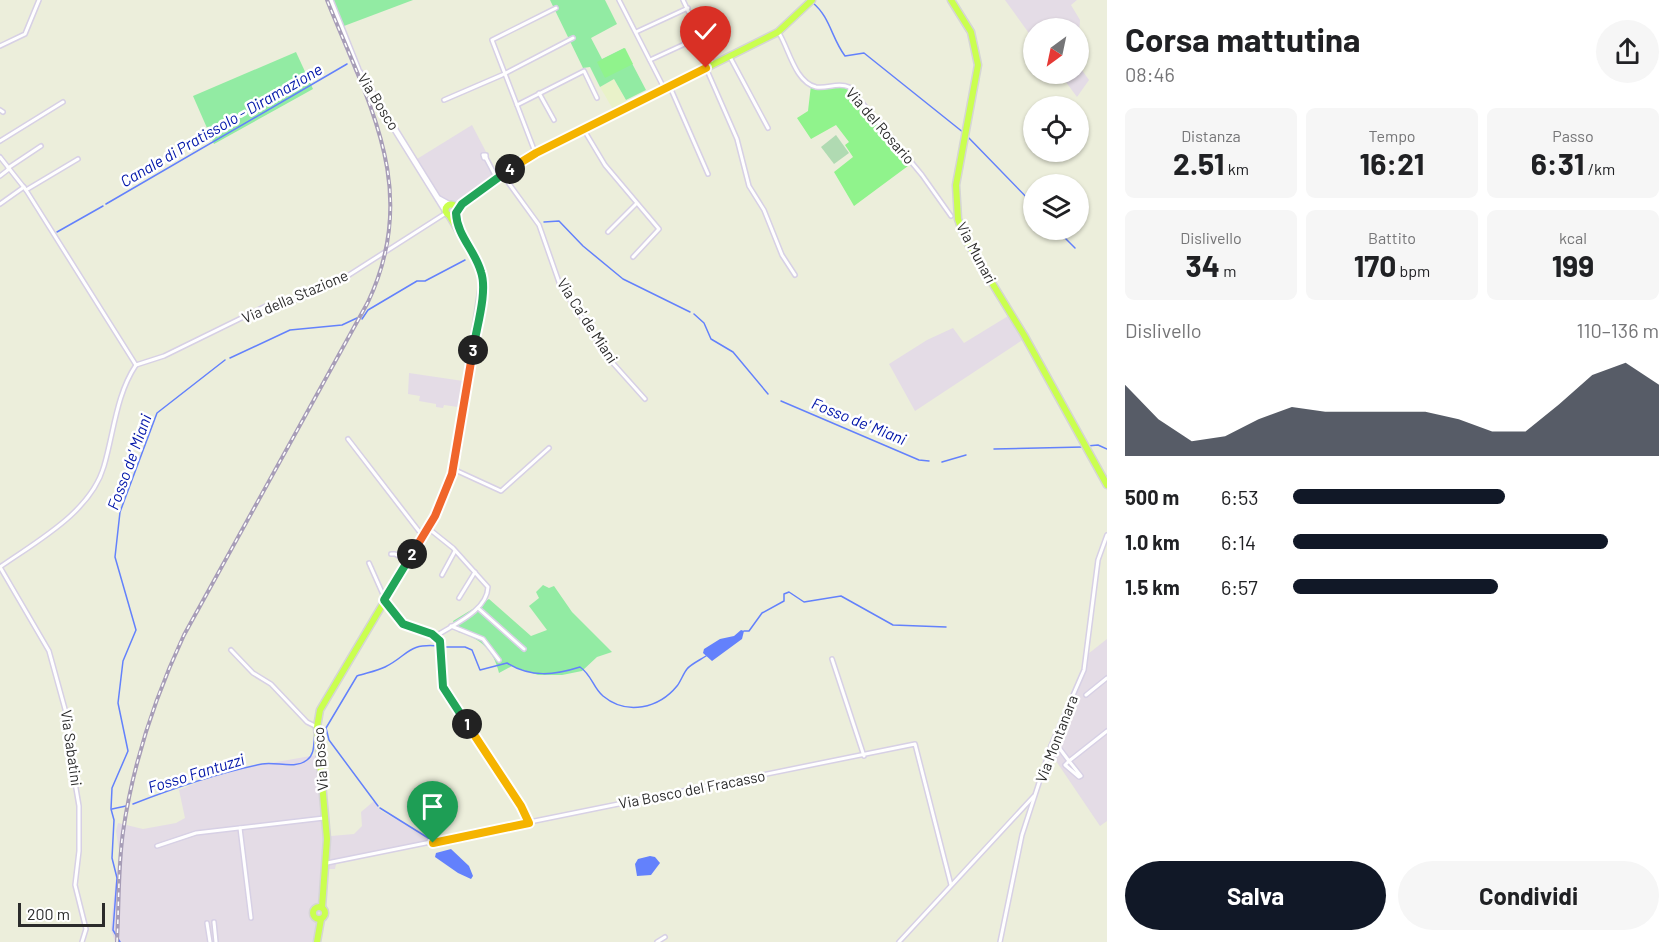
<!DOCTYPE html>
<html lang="it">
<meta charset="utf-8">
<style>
:root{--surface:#fff;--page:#f6f6f6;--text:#202124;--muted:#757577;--accent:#111827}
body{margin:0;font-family:Barlow,sans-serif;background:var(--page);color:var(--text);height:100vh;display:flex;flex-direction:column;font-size:22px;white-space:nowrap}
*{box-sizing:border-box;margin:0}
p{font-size:20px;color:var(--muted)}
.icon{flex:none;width:33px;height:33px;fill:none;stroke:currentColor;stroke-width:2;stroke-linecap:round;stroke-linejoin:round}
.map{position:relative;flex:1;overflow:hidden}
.drawer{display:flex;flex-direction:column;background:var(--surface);width:570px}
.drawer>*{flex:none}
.needle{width:39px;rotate:213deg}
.buttons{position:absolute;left:1023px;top:18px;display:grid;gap:12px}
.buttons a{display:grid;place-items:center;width:66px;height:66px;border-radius:50%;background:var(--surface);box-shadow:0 2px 4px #0004;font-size:30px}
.scale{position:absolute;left:18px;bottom:15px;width:87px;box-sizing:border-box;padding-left:6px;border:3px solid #2b2b2b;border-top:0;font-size:16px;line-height:21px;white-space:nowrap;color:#2b2b2b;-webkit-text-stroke:4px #fff;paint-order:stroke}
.pin{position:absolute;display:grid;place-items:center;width:51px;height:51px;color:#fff;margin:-62px -26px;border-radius:50% 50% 50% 0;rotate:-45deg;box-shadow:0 0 6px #0007}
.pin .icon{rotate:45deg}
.km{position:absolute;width:30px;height:30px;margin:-15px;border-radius:50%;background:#222;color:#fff;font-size:16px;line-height:30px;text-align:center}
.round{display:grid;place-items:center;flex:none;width:63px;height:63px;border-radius:32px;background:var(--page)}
.head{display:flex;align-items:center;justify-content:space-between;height:102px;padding:0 18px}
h1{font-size:33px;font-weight:700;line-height:45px}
.figures{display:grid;grid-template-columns:repeat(3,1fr);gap:9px;height:102px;padding:6px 18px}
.figures div{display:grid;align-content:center;border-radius:9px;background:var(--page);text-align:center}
.figures b{font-size:30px;font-weight:700}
.figures small{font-size:16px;font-weight:400}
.figures p{font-size:16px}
.chart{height:168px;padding:12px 18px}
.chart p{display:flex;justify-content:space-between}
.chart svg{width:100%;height:108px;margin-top:6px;fill:var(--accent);opacity:.7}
.cta{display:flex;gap:12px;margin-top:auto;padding:12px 18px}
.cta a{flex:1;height:69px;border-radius:36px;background:var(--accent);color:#fff;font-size:24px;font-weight:700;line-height:69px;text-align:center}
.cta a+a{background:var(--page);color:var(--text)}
ul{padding:0 18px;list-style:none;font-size:20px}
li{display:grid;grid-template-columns:96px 72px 1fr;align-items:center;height:45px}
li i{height:15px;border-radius:8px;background:var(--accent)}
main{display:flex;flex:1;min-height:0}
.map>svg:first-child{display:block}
.industrial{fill:#e4dce6}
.education{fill:#e9f2c9}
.green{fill:#92eba3}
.cemetery{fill:#b0dab2}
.pitch{fill:#90f38c}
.water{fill:#6381fc}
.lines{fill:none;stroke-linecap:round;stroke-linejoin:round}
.stream{stroke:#6381fc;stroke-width:1.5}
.minor-casing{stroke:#d7d0e5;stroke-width:6}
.secondary-casing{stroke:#d7d0e5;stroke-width:8}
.primary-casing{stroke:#d5d5d5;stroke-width:9}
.minor{stroke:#fff;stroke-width:3}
.secondary{stroke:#fff;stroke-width:5}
.primary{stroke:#caff4f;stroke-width:6}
.rail-casing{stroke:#a79db7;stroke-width:4}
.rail{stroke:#fff;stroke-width:1.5;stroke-dasharray:4.5;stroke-linecap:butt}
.split-1-casing{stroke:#fff;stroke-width:12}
.split-2-casing{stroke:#fff;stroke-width:12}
.split-3-casing{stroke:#fff;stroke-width:12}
.split-4-casing{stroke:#fff;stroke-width:12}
.split-5-casing{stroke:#fff;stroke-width:12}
.split-1{stroke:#f5b400;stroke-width:8}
.split-2{stroke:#22a559;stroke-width:8}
.split-3{stroke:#f0652b;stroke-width:8}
.split-4{stroke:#22a559;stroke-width:8}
.split-5{stroke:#f5b400;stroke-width:8}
.labels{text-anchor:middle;stroke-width:5;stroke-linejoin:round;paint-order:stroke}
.street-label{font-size:15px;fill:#2b2b2b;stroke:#fff}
.water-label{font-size:16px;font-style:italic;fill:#0015a9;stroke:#fff}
</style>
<main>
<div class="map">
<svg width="1107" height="942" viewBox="0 0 1107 942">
<rect width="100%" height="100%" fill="#eceedb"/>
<g class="industrial">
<path d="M1005 0H1077L1071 5 1080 20 1079 35 1078 28H1034L1033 39Z"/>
<path d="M1079 66 1089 80 1077 97 1060 74H1078Z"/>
<path d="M472 125 497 173 457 202 442 199 417 159Z"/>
<path d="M1013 313 1027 337 915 411 889 364 927 340 953 328 964 343Z"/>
<path d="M409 373 463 381 458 407 444 405 443 408 436 407V404L419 401 420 396 408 394Z"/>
<path d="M1107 639V821L1100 826 1050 752 1077 691 1088 654Z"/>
<path d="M322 754 331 836 354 834 362 826 361 812 374 801 381 811 438 842 336 864 335 869H328L319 942H115L111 929 112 915 119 851 116 831 118 823 143 829 176 823 185 818 179 790 225 771Z"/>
</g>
<path class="education" d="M614 79 628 104 614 111 600 87Z"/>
<g class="green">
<path d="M332 0H413L344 26Z"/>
<path d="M550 0H605L617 24 591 38 602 59 624 48 646 90 626 100 614 79 600 87 590 67 583 68Z"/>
<path d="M296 52 313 89 214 144 193 96Z"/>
<path d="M543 585 549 588 554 586 572 612 612 652 597 657 582 671 562 675H538L512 666 499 673C494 650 480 638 458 632L453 621 489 599 531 636 547 630 529 606 539 598 536 592Z"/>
</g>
<path class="cemetery" d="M836 135 849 153 834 164 821 147Z"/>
<g class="pitch">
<path d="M625 48 633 64 605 78 597 62Z"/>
<path d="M811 85 847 87 912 163 854 206 834 172 853 157 845 145 849 142 836 125 811 139 797 118 808 111Z"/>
</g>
<g class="water">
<path d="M741 630 744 631 742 639 712 661 703 653 704 649 720 639 734 636Z"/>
<path d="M451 849 469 866 473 876 471 879 458 873 435 857 436 853Z"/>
<path d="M650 856 655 857 660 863 651 875 637 876 635 864 638 859Z"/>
</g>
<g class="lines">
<g class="stream">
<path d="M813 3C830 17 832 39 845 56L864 53 964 133"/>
<path d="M967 136 1034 205"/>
<path d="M106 204 347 64"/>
<path d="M544 222 559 221 583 246 623 279 690 312"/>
<path d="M1057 230 1075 248"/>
<path d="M57 232 103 206"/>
<path d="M694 314 704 323 711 339 733 352 768 394"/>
<path d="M362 319 368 310 417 281H425L465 260"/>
<path d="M230 358 290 330 342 325 357 318"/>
<path d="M781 401 919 460 929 461"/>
<path d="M1087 446 1098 445 1107 449"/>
<path d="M994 449 1083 447"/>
<path d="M942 462 966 455"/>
<path d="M744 631H749L762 613 784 601V594L789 592 804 602 841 596 893 625 946 627"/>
<path d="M442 647H465L472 650 480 670 507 663C531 678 555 675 580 667 592 675 593 688 603 696 627 716 659 708 677 686 681 681 683 674 687 669 691 664 700 660 706 656"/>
<path d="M326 728 357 676C366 673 377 671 385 667 409 655 407 643 439 646"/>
<path d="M320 729 326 728 329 740 378 806"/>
<path d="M133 804C174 788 218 773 262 764 276 761 294 770 307 760 317 753 312 738 316 730"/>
<path d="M380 808 433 841"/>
<path d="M112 809 126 806"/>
<path d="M435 843 437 845"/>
<path d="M120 942 113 930 117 878 112 858 114 820 111 809 112 788 128 751 118 703 123 661 136 630 115 557 120 512 157 413 225 360"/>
</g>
<g class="minor-casing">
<g id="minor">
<path d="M619 0 664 88"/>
<path d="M683 0 713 64"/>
<path d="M636 32 688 8"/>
<path d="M779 33C789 49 795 82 816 87 827 89 838 82 849 87L922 175 951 216"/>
<path d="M0 46 25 34 39 0"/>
<path d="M730 57 768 128"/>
<path d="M650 60 700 37"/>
<path d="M706 68 737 139 749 186 764 210 782 255 795 275"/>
<path d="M670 87 708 174"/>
<path d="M539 93 554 120"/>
<path d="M444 100 502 75 573 38"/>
<path d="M517 105 584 71 597 98"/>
<path d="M0 110 3 112"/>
<path d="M584 130 605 165 659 229 633 257"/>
<path d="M0 141 63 102"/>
<path d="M535 152 492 40 556 8"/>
<path d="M483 155H486V158H484Z"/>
<path d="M0 157 26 190 136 365"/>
<path d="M486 158 496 177"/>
<path d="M8 168 41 146"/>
<path d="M502 174 539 225 560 285 611 361 645 399"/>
<path d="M0 176 9 169"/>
<path d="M26 190 78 159"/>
<path d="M0 204 24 187"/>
<path d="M608 232 636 204"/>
<path d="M136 365 164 356 266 306 302 298 338 282 446 213"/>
<path d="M348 439 422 535"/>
<path d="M453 469 501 491 549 448"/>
<path d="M428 528 453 548 488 587C487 611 454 624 436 636"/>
<path d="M391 554H395L408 561"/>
<path d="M369 563 385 599"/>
<path d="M442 575 455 551"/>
<path d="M459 598 475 572"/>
<path d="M386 602C403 634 424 621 440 641L443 687 521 806 529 823"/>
<path d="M478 608 524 649"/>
<path d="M451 626 483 639 499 660"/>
<path d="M231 650 253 673 271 684 307 722 317 727"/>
<path d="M832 659 864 756"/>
<path d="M1086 695 1107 678"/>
<path d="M1051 746 1060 749 1069 761 1107 731"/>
<path d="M1069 761 1081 776 1079 777 1065 765Z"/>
<path d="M240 828 251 918"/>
<path d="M157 846 196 833 324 818"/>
<path d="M327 863 915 744 951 885"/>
<path d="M214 922 216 942"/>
<path d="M207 923 210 942"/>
<path d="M82 942 86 929 75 885 79 851V806L71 759 68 720 49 651 0 567C37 541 91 512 104 466 114 432 116 395 136 365"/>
<path d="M657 942 665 937"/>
<path d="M899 942 1034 796"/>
<path d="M1000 942 1022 835 1051 746 1084 670 1098 560 1107 535"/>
</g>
</g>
<g class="secondary-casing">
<g id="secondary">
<path d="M330 0 358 70 445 210"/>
<path d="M439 199 450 205"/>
</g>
</g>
<g class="primary-casing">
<g id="primary">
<path d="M951 0 971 32 978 65 956 185 958 219 965 239 1024 335 1107 485"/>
<circle cx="451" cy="210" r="5.5"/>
<path d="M456 210 502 174 536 153 778 32 812 0"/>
<circle cx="319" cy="913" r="6"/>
<path d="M322 907 327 839 317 727 320 710 428 528 446 492 457 452 483 279 479 265 449 215"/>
<path d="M317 942 321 919"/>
</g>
</g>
<use href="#minor" class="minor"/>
<use href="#secondary" class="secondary"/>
<use href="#primary" class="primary"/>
<g class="rail-casing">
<path id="rail" d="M117 942C119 905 118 868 123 832 133 763 155 697 184 635L368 302C421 190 369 105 327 0"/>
</g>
<use href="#rail" class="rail"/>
</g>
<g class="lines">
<g class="split-1-casing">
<path id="split-1" d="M433 843 529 823 521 806 467 724"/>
</g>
<g class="split-2-casing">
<path id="split-2" d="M412 554 384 600 403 624 432 634 440 641 443 687 467 724"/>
</g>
<g class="split-3-casing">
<path id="split-3" d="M412 554 435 516 452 474 473 350"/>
</g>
<g class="split-4-casing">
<path id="split-4" d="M473 350C476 329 488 292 481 272 475 250 457 236 456 213L462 204 510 169"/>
</g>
<g class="split-5-casing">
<path id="split-5" d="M510 169 536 153 706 68"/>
</g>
<use href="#split-1" class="split-1"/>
<use href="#split-2" class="split-2"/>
<use href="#split-3" class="split-3"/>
<use href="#split-4" class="split-4"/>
<use href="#split-5" class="split-5"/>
</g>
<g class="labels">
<g class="street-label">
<text transform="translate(378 102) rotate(58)" y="5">Via Bosco</text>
<text transform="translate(880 126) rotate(49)" y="5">Via del Rosario</text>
<text transform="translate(976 253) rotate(62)" y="5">Via Munari</text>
<text transform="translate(295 297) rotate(-23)" y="5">Via della Stazione</text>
<text transform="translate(587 321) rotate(57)" y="5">Via Ca' de Miani</text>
<text transform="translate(1057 739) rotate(-69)" y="5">Via Montanara</text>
<text transform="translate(71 748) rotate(82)" y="5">Via Sabatini</text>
<text transform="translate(321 759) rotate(-94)" y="5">Via Bosco</text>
<text transform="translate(692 790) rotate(-11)" y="5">Via Bosco del Fracasso</text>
</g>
<g class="water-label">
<text transform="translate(221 125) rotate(-30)" y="6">Canale di Pratissolo - Diramazione</text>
<text transform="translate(859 421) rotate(22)" y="6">Fosso de' Miani</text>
<text transform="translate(129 462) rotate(-70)" y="6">Fosso de' Miani</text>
<text transform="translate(196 773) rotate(-17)" y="6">Fosso Fantuzzi</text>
</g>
</g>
</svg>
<div class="buttons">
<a><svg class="needle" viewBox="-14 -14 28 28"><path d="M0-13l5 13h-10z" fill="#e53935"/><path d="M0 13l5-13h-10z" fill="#757577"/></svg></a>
<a><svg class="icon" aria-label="locate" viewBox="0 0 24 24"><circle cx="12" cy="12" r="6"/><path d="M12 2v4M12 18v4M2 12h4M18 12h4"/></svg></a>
<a><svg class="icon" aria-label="layers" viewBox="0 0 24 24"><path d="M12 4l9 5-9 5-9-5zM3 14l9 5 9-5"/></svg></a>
</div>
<div class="scale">200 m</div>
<div class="pin" style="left:433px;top:843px;background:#1e9e55"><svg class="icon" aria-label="arrive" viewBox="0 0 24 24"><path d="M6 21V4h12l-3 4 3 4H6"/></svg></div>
<div class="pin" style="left:706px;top:68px;background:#d93025"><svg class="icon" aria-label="check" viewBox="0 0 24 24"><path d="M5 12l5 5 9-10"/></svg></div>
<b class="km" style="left:467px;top:724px">1</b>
<b class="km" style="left:412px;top:554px">2</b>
<b class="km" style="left:473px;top:350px">3</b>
<b class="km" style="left:510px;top:169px">4</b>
</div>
<section class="drawer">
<div class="head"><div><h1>Corsa mattutina</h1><p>08:46</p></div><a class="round"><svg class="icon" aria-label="share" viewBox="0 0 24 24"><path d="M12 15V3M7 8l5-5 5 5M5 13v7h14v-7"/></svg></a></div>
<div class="figures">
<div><p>Distanza</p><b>2.51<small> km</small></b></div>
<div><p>Tempo</p><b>16:21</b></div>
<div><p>Passo</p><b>6:31<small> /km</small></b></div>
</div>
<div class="figures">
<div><p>Dislivello</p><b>34<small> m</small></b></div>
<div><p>Battito</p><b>170<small> bpm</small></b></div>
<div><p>kcal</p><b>199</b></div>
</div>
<div class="chart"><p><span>Dislivello</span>110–136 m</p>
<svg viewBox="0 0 160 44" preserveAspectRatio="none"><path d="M0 44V15L10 29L20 38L30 36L40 29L50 24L60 26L70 26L80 26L90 26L100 29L110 34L120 34L130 23L140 11L150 6L160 15V44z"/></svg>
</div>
<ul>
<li><b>500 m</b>6:53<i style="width:58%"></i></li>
<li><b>1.0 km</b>6:14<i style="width:86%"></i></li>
<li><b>1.5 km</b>6:57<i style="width:56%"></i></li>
</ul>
<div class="cta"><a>Salva</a><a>Condividi</a></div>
</section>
</main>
